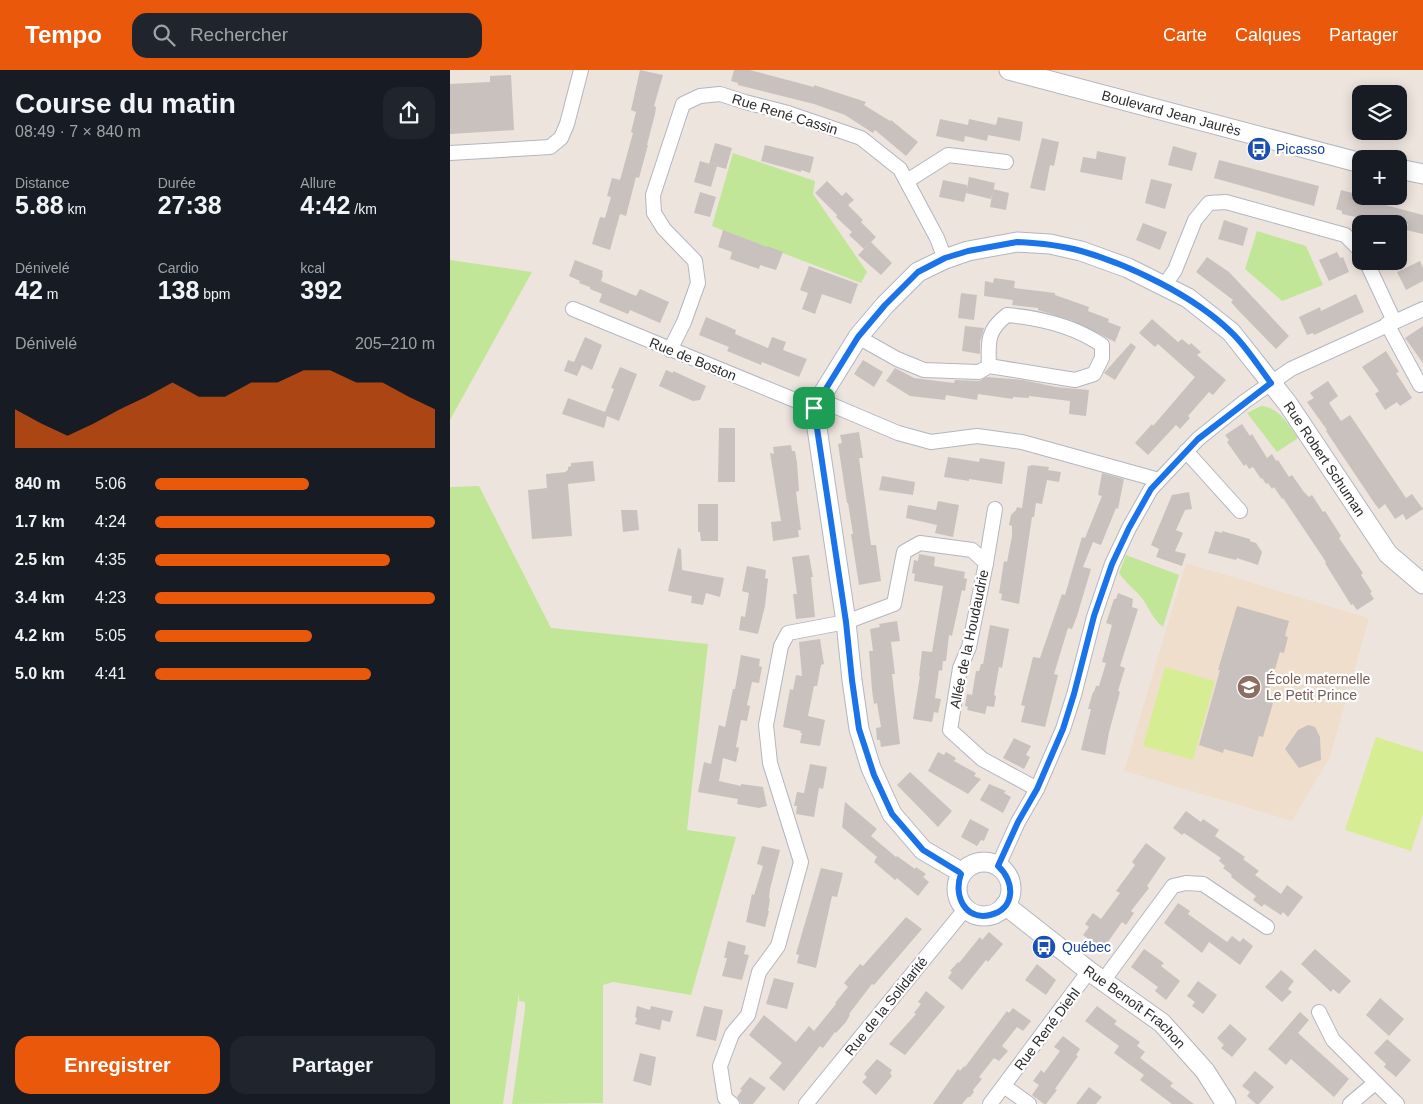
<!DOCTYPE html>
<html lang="fr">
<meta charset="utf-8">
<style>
:root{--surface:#171b24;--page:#20242c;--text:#f1f3f6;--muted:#9ea1a6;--accent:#ea580c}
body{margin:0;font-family:Arial,sans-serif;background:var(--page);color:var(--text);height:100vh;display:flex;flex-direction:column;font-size:19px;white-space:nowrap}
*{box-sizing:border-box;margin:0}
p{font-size:16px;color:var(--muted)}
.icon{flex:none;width:28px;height:28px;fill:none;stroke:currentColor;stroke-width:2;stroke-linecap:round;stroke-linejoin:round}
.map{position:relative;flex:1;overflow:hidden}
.drawer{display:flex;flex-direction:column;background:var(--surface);width:450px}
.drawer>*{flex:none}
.controls{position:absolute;left:902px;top:15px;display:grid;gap:10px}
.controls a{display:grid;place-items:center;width:55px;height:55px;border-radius:10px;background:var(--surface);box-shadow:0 2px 12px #0003;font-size:25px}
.pin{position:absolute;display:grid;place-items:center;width:42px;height:42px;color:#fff;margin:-21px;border-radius:10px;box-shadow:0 2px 8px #0006}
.round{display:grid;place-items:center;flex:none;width:52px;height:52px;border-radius:15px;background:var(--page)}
.head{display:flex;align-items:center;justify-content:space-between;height:85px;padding:0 15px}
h1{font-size:28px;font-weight:700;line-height:38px}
.metrics{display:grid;grid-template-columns:repeat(3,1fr);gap:8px;height:85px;padding:5px 15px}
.metrics div{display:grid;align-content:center}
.metrics b{font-size:25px;font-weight:700}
.metrics small{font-size:14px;font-weight:400}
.metrics p{font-size:14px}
.chart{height:140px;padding:10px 15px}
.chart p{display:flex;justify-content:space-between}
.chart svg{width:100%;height:90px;margin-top:5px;fill:var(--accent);opacity:.7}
.button{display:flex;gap:10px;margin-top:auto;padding:10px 15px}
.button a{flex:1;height:58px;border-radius:15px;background:var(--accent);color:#fff;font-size:20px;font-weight:700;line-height:58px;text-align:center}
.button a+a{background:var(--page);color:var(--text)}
ul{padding:0 15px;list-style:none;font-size:16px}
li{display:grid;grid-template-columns:80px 60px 1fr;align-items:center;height:38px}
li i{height:12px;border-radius:6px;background:var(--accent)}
header{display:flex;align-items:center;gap:30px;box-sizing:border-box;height:70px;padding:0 25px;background:var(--accent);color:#fff}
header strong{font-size:24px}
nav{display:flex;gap:28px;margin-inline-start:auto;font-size:18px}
.search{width:350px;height:45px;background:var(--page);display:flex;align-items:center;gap:12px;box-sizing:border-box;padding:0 18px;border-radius:15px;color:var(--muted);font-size:19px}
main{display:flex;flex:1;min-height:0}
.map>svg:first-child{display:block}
.education{fill:#f0decd}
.green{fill:#c1e698}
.pitch{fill:#d7ed94}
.building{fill:#c9c1bd}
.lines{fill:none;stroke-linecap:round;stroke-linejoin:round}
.street-casing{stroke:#b2b6c0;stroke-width:16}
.secondary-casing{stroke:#b2b6c0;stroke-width:21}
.street{stroke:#fff;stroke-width:14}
.secondary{stroke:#fff;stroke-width:19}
.route-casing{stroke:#fff;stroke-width:10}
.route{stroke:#1a73e8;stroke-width:6}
.labels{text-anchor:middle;stroke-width:4.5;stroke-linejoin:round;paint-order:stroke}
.street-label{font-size:14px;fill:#2c2c2c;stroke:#fff}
.transit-label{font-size:14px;fill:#164399;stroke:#fff;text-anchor:start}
.education-label{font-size:14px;fill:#785e54;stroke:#fff;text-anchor:start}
</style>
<header>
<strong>Tempo</strong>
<div class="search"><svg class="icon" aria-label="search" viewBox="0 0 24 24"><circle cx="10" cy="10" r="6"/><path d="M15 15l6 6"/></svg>Rechercher</div>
<nav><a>Carte</a><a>Calques</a><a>Partager</a></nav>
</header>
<main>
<section class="drawer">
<div class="head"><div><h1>Course du matin</h1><p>08:49 · 7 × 840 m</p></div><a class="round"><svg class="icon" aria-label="share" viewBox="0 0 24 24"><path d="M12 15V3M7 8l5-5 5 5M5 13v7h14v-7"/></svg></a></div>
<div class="metrics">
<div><p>Distance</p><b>5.88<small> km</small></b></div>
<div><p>Durée</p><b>27:38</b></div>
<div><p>Allure</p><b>4:42<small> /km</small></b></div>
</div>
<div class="metrics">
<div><p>Dénivelé</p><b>42<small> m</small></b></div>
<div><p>Cardio</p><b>138<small> bpm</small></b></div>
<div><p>kcal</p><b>392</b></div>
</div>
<div class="chart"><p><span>Dénivelé</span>205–210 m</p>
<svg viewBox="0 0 160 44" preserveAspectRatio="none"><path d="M0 44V25L10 32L20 38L30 32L40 25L50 19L60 12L70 19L80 19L90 12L100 12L110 6L120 6L130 12L140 12L150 19L160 25V44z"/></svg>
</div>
<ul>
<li><b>840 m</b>5:06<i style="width:55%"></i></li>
<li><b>1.7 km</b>4:24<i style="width:100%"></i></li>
<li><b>2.5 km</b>4:35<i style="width:84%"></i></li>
<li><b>3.4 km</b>4:23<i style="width:100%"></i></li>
<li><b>4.2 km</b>5:05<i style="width:56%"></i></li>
<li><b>5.0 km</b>4:41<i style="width:77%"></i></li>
</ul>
<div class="button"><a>Enregistrer</a><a>Partager</a></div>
</section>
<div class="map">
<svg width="973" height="1034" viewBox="0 0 973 1034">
<rect width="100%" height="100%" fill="#eee4de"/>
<path class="education" d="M736 493 919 548 880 687 842 751 674 701Z"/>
<g class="green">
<path d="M283 83 365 111 363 124 417 202 411 213 262 156Z"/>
<path d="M807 161 856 176 873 215 832 231 795 199Z"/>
<path d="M0 190 82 202 0 350Z"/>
<path d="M811 336C830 338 837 353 848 368L827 382 797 343Z"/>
<path d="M29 416 101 558 258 574 237 760 286 767 241 925 163 912 153 915V1033L62 1034 75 939V932L69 931V923L53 1034H0V417Z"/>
<path d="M676 485 729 505 713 557C703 550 699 537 691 527 684 519 676 513 669 503Z"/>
</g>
<g class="pitch">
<path d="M715 597 765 611 743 690 693 676Z"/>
<path d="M926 667 973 682V744L961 781 895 760Z"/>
</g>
<g class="building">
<path d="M190 0 213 5 204 36 206 37 205 44 197 75H198L189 108 186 107 176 146 170 144 160 180 142 174 150 147 155 148 161 127 157 126 162 108 170 110 183 63 181 62 186 42 181 40Z"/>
<path d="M284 0H300L364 17V15L416 32 414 35 440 51 441 50 468 72 456 86 425 60 423 63 395 45 364 34 288 15V13L281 11Z"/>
<path d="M61 5 64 60 0 64V14L40 12V6Z"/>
<path d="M548 47 573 52 570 71 538 65 537 71 515 66 514 72 486 66 490 49 518 55 519 49 546 55Z"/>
<path d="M592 68 609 72 604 96 600 95 595 121 580 118Z"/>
<path d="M265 73 282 78 276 99 259 94Z"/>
<path d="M315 75 364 87 360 103 351 100V102L311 91Z"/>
<path d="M723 76 747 83 742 101 718 95Z"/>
<path d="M647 81 676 87 672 110 630 102 633 87 646 89Z"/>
<path d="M769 90 869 116 864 136 764 108Z"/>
<path d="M250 91 267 96 261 117 244 112Z"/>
<path d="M519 107 545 113 541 129 516 123 514 132 489 127 493 110 517 115V119Z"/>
<path d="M701 109 722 114 715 139 695 133Z"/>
<path d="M377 111 392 126 396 122 404 130 398 135 413 150 411 152 426 167 414 179 399 165 402 162 386 147 387 145 365 123Z"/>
<path d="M543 119 559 123 556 140 540 137Z"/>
<path d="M891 120 910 125 909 128 973 145V164L956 160 958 154H927L928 152 892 144V141L886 139Z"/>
<path d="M250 122 266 127 260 147 244 143Z"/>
<path d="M774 150 798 158 793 176 768 169Z"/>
<path d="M693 153 717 162 710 180 686 170Z"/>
<path d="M273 160 317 177V176L333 182 326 200 310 195 309 199 280 189 282 182 268 177Z"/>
<path d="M421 172 442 193 431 205 408 185Z"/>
<path d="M887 182 890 188 893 187 899 202 879 211 869 190Z"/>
<path d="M757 187 779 202 839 266 826 279 787 239 781 232 783 230 746 202Z"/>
<path d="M125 190 153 201 152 204 153 205 151 211 186 226 190 219 219 232 210 253 180 240 178 244 149 232 152 224 140 219V217L129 213 130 211 119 206Z"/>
<path d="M970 191 973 198V211L956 220 947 202Z"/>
<path d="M359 196 408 214 401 234 372 224 365 244 352 239 358 223 350 220Z"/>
<path d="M544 208 565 211 564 218 605 223V225L639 237 638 241 659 249 658 252 671 257 665 272 621 250 588 240V238L562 235 563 230 534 226 535 211 543 213Z"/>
<path d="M511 223 527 225 524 250 508 248Z"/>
<path d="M906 224 914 242 864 265 863 263 857 265 849 247 870 237 871 241Z"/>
<path d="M256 247 286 260 285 264 318 278 322 267 336 272 333 280 357 289 349 307 312 292 311 295 277 281 279 277 249 265Z"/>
<path d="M702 249 728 272 732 269 739 275 741 273 751 282 747 285 776 310 763 325 759 322 738 346 740 348 730 359 726 355 698 385 685 373 702 354 703 356 745 307 708 274 705 277 689 263Z"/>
<path d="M515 256 534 258 530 272V284L512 281Z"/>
<path d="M973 256V293L955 268Z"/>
<path d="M135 267 152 275 142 300 132 295 127 306 114 301 118 290 124 292Z"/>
<path d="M681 273 686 277 665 310 654 303Z"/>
<path d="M936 281 949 302 946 303 962 328 950 336 947 332 935 340 925 324 929 321 912 297Z"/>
<path d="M413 290 433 302 424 317 404 304Z"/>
<path d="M170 297 187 304 169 351 157 346 154 358 112 344 118 328 155 342 164 319 161 318Z"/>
<path d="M445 298 464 308 504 313 505 310 529 311 537 307 573 310 606 317 639 320 636 346 619 344 620 331 579 326V328L563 327V329L528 324 527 330 496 325 495 330 460 326 436 311Z"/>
<path d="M216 300 223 303V301L256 316 250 330 243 331 209 316Z"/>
<path d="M878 311 888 326 879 333 891 351 900 345 956 428 962 424 973 439 956 450 953 444 945 449 935 434 929 439 925 434 876 361 877 360 857 332 864 328 860 323Z"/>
<path d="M792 354 800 366 802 364 817 388 822 384 826 391 828 390 839 407 842 405 854 422 859 427 862 425 873 442 875 441 891 466 889 468 913 503 911 505 922 522 920 523 924 529 907 540 903 534 901 535 875 493 876 492 833 428 832 429 824 417 822 419 818 413 816 414 812 408 811 409 803 397 799 399 796 394 794 396 777 372 779 370 775 365Z"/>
<path d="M269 358H285V412H268Z"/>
<path d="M409 362 413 388H409L421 475H426L431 511 409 515 401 464H403L398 433H397L388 374 392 373 390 365Z"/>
<path d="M341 375 342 381H345L347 393 349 421 346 422 351 460H348L349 467 323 471 321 452 331 451 320 383 324 384 323 377Z"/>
<path d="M498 387 529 392 530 388 555 392 552 414 519 409V411L494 407Z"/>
<path d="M143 391 145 411 118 414 122 466 82 469 78 420 97 418 96 404 116 402V401L118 400V397L121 396V393Z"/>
<path d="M581 395 599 397 598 400 611 402 609 412 597 410 592 434 586 433 584 447H582L569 534 551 530 552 524 549 523 554 491 557 492 562 466V456L559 455 561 445 566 440 567 437 572 438 578 396H581Z"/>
<path d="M652 403 674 409 668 439 666 438 651 475 643 472 633 497 641 499 627 546 622 559 618 558 604 604 608 605 595 657 571 652 575 636 571 635 583 587 590 588 612 524 615 525 632 467 635 468 652 426 648 425Z"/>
<path d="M432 406 465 412 463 425 429 420Z"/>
<path d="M739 422 742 439 735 440 726 460 733 463 725 481 736 484 732 496 706 487 709 479 701 475 722 425Z"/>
<path d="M488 431 509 435 503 467 485 463 487 455 456 448 458 435 486 440Z"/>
<path d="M248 434H268V471H251L250 462H248Z"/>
<path d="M171 440H187L189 460 173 462Z"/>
<path d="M765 461 772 463V461L800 469V471L806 473 812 482 808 495 787 488 786 490 758 483Z"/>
<path d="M228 478 231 479 232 500 274 508 270 527 256 523 253 535 241 533 242 526 218 521Z"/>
<path d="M469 484 485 487 484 496 515 502 514 508 517 509 515 521 512 520 502 566 499 565 496 591H493L492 601 489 600 485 628 491 629 488 643 484 642 482 652 463 649 470 606H469L472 581 482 582 493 516 464 511 465 504 462 503 463 497 464 490 468 491Z"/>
<path d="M359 485 363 507H361L365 547 346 549 343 524H347L342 487Z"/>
<path d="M297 496 316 500 315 508 318 509 315 536 308 564 289 560 291 546 295 547 299 523 292 521Z"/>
<path d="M668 523 683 529 682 537 688 539 670 596 675 598 668 621 670 622 659 662 655 685 631 680 641 639H638L643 622H644L646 616H649L656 593 652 592 662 555 656 553 664 529H666Z"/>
<path d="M787 536 839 551 835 566 838 567 834 583 830 582 816 630 823 633 813 667 809 666 803 687 774 679 773 683 749 675 770 600H768Z"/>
<path d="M447 551 450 571 441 572 445 604H442L450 674 431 677 430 670H427L426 658 431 657 427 633 424 634 422 620 419 581H423L420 559 430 557 429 554Z"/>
<path d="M540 555 559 559 552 598 549 597 544 625 546 626 544 637 537 636 535 644 517 640 518 637 515 636 517 624 522 625 526 601H529L531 594H533Z"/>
<path d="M370 569 374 594 371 595 367 616H364L358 646 375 650 370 676 350 673 352 663H350L351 661 333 657 340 619 343 620 346 605 352 606 349 572Z"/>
<path d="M291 585 310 589 309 596 312 597 309 613 302 612 297 635 300 636 297 651 291 650 286 677 289 678 286 692 273 688 269 711 291 716V714L313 717 317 736 309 738 287 734 288 729 248 722 254 692 261 694 269 655 275 657 283 619H285Z"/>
<path d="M858 655 865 657 870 667 871 690 849 698 835 679 848 660Z"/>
<path d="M564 668 581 676 576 685 580 687 574 699 553 688Z"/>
<path d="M488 682 494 685 496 682 506 688 504 691 526 703 524 706 531 709 518 724 478 701Z"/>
<path d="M360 694 377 697 373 719 369 718 364 747 346 744 347 736H344L347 722 354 723Z"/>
<path d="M460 702 502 741 488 757 447 715Z"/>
<path d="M539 714 556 721 554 723 561 727 553 743 530 730Z"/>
<path d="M395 732 427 759 421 766 446 787 447 786 465 799 466 797 476 804 473 807 479 812 468 826 447 808 445 810 424 792 427 787 392 757Z"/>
<path d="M736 741 751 752 753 749 769 760 765 766 795 787 793 789 809 801 805 805 831 824 837 815 853 827 838 847 833 842 831 845 814 834 812 837 803 830 806 826 781 807 782 805 773 798 775 796 769 791 771 788 734 763 732 765 723 758Z"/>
<path d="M520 749 539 759 534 771 531 770 527 776 511 767Z"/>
<path d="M696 773 716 788 697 816 699 818 681 841 684 843 676 855 672 852 653 879 633 865 639 857 635 854 643 843 651 849 670 823 666 821 685 795 682 792Z"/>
<path d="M312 776 330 780 320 819 319 828 320 829 318 841H319L315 857 296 852 302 824 304 825 313 796 307 794Z"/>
<path d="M371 798 393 803 387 827 382 826 366 898 347 893 349 885 346 884Z"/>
<path d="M728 833 740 841 738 844 777 872 782 866 790 872 793 868 803 876 790 895 759 872 752 883 714 853Z"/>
<path d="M456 847 472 859 424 915 422 914 399 944 400 945 396 952 386 963 385 962 373 978 370 976 334 1021 319 1008 332 993 299 965 314 945 346 972 359 956 364 961 386 934 385 933 398 917 394 913 410 894 413 896Z"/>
<path d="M539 862 553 874 538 892 536 890 512 920 498 908 502 902 500 901 508 892 509 893 530 867 532 870Z"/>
<path d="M278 871 296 876 294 884 299 885 292 910 272 906 277 888H274Z"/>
<path d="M694 879 714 893 711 896 730 911 716 930 705 921 708 917 681 897Z"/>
<path d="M865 879 901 911 889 924 883 919 881 922 851 894Z"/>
<path d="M587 894 606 910 596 925 575 910Z"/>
<path d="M831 900 844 911 838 919 842 922 832 932 815 917Z"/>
<path d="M324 908 344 913 337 939 316 934Z"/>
<path d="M748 911 767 925 753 944 742 936 745 932 737 926Z"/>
<path d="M476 921 495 937 455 985 439 974 466 944 464 943 471 934 468 932Z"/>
<path d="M930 928 954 949 939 966 916 945Z"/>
<path d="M187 936 200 940 201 936 223 941 220 952 212 950 210 960 185 954 187 948 185 947Z"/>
<path d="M254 936 273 940 266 971 246 966Z"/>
<path d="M647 936 667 951 664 954 690 972 687 976 695 982 690 988 723 1013 720 1016 744 1034H722L690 1010 694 1005 664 983 669 976 635 951Z"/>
<path d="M563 938 581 951 573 961 567 957 552 976 558 981 549 991 544 988 529 1007 532 1009 523 1020 524 1022 520 1027H518L512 1034H483L508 999 510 1001 514 996 515 997 557 941 559 943Z"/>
<path d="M850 942 859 950 848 963 899 1009 884 1027 841 989 836 995 818 979Z"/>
<path d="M780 954 797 969 782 987 771 978 774 975 767 968Z"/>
<path d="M613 966 630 979 626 985 628 986 605 1019 607 1020 596 1034H594L582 1025 589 1015 583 1011 591 1000 594 1003 610 981 604 977Z"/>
<path d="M937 969 961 990 946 1007 934 997 936 994 924 983Z"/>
<path d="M190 983 206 987 201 1016 183 1011Z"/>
<path d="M427 989 442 1000 440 1003 442 1006 426 1025 412 1012 417 1007 414 1004Z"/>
<path d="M805 1001 824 1017 809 1034H806L797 1026 800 1022 792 1016Z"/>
<path d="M300 1007 316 1018 303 1034H291L287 1027 292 1020 290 1019Z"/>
<path d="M639 1017 652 1027 646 1034H626Z"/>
</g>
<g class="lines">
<g class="street-casing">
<g id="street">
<path d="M0 83 100 77 111 68 117 54 131 0"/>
<path d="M457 111 498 85 556 92"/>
<path d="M916 191 944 251"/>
<path d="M714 216 725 200 745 150 759 133 776 132 895 165 911 181"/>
<path d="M123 239 364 338"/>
<path d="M937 254 970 315"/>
<path d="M408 267 447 289 474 300 529 302 539 296 625 310 644 304 652 288V275C624 256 591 248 557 245 537 260 538 272 539 296"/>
<path d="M220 280 234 252 248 213 245 191 214 159 204 143 203 125 233 34 250 26 270 24 295 32 338 43 411 68 450 99 487 168 495 189"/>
<path d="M370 330 448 363 481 372 527 366 572 372 709 410"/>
<path d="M736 381 790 441"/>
<path d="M536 493 545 439"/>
<path d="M548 796 568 752 587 719 613 659 624 625 644 547 662 494 679 458 701 419 748 369 794 332 841 299 973 239"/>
<path d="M653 911 723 816 736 813 753 814 817 857"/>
<path d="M869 942 883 970 947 1034"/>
<path d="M554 1016 579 1034"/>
<path d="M282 1034 275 1028 270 996 282 964 298 945 309 902 328 876 351 792 320 693 316 655 331 576 338 563 396 552 444 534 454 482 470 473 522 480 536 493 519 577 510 598 500 660 532 689 587 719"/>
<path d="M356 1034 516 838"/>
<path d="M540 1034 639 901"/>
<path d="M900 1034 925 1013"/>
</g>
</g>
<g class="secondary-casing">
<g id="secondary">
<path id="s1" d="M559 0 911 93"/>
<path d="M949 99 973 104"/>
<circle cx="534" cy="819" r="27"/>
<path id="s2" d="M511 805 509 801 473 780 442 744 421 698 409 659 402 610 396 552 364 338 408 267 435 235 468 202 495 189 518 181 567 172 600 174 631 181 678 198 738 228 781 262 838 334 938 484 973 514"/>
<path id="s3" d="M555 835 639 901 712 953 755 1001 776 1034"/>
</g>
</g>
<use href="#street" class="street"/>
<use href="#secondary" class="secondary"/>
</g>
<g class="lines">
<g class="route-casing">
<path id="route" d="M567 172C589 173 610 175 631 181 680 195 744 226 781 262 796 276 808 296 821 313L748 369 701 419 679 458 662 494 644 546 624 624 613 659 587 719 568 752 548 796C565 811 566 839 540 845 515 851 503 825 511 804L509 802 473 780 442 744 424 705 409 659 402 610 396 552 364 338 408 267 435 235 468 202 495 188 518 181Z"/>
</g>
<use href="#route" class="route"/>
</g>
<defs>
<g id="bus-disc" transform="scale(1.25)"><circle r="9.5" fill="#1a4fb4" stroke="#fff"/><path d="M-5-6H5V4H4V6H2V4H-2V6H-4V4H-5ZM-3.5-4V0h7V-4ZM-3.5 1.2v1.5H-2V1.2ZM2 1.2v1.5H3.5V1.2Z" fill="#fff"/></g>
<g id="school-disc" transform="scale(1.25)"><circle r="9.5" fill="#8d6e63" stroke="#fff"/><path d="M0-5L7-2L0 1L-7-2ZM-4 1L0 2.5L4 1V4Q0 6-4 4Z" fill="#fff"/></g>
</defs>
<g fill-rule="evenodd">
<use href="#bus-disc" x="809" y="79"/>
<use href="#school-disc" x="799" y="617"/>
<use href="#bus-disc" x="594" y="877"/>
</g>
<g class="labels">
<g class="street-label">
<text dy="5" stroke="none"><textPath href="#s1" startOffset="168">Boulevard Jean Jaurès</textPath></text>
<text transform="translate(335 44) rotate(17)" y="5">Rue René Cassin</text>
<text transform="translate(243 289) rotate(22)" y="5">Rue de Boston</text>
<text dy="5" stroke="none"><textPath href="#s2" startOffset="1180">Rue Robert Schuman</textPath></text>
<text transform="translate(519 569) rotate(-78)" y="5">Allée de la Houdaudrie</text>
<text transform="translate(436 936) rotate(-51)" y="5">Rue de la Solidarité</text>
<text dy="5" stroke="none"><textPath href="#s3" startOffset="165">Rue Benoît Frachon</textPath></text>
<text transform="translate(597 959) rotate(-53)" y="5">Rue René Diehl</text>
</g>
<g class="transit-label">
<text x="826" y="84">Picasso</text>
<text x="612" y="882">Québec</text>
</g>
<g class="education-label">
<text x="816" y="614">École maternelle<tspan x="816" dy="16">Le Petit Prince</tspan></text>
</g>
</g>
</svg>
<div class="controls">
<a><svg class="icon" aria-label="layers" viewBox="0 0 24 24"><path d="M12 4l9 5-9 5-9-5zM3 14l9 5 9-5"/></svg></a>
<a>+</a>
<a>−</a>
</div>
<div class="pin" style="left:364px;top:338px;background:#1e9e55"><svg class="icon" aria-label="arrive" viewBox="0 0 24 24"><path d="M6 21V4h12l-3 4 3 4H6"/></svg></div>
</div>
</main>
